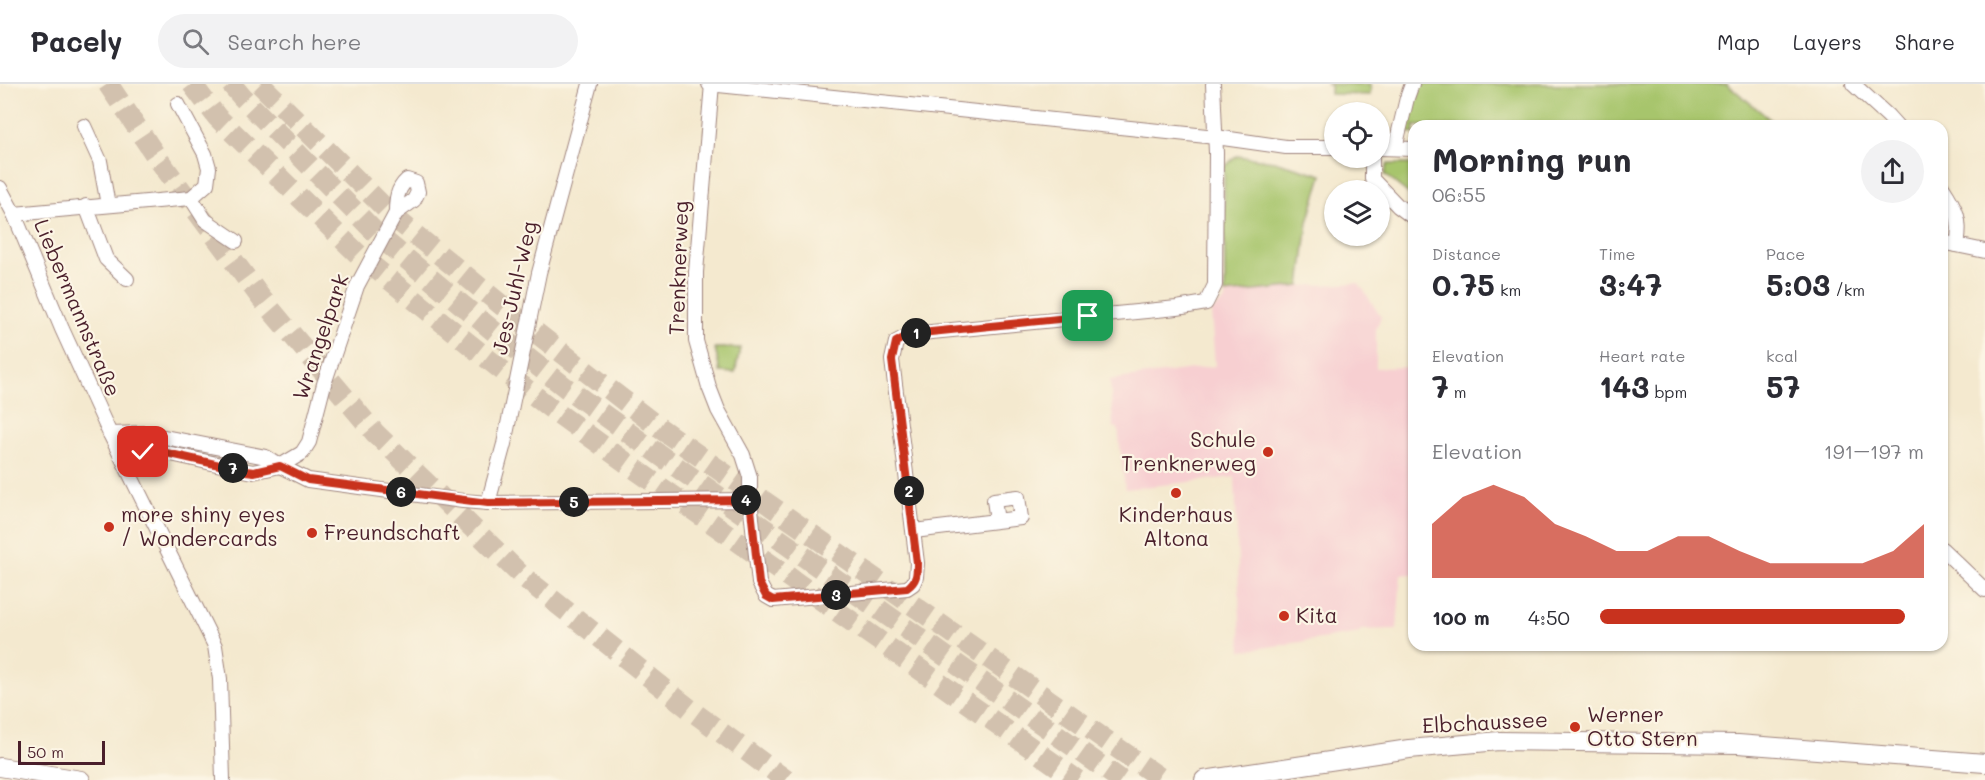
<!DOCTYPE html>
<meta charset="utf-8">
<style>
:root{--surface:#fff;--page:#f2f2f3;--text:#2b2b33;--muted:#7c7c81;--line:#e1e1e2;--accent:#c8321e}
body{margin:0;font-family:Mali,sans-serif;background:var(--page);color:var(--text);height:100vh;display:flex;flex-direction:column;font-size:22px;white-space:nowrap}
*{box-sizing:border-box;margin:0}
p{font-size:20px;color:var(--muted)}
.icon{flex:none;width:33px;height:33px;fill:none;stroke:currentColor;stroke-width:2;stroke-linecap:round;stroke-linejoin:round}
.map{position:relative;flex:1;overflow:hidden}
.drawer{position:absolute;left:1408px;top:36px;width:540px;height:531px;display:flex;flex-direction:column;background:var(--surface);border-radius:18px;box-shadow:0 2px 4px #0004}
.drawer>*{flex:none}
.tools{position:absolute;left:1324px;top:18px;display:grid;gap:12px}
.tools a{display:grid;place-items:center;width:66px;height:66px;border-radius:50%;background:var(--surface);box-shadow:0 2px 4px #0004;font-size:30px}
.scale{position:absolute;left:18px;bottom:15px;width:87px;box-sizing:border-box;padding-left:6px;border:3px solid #4a1f2b;border-top:0;font-size:16px;line-height:21px;white-space:nowrap;color:#4a1f2b;-webkit-text-stroke:4px #fcf5e5;paint-order:stroke}
.pin{position:absolute;display:grid;place-items:center;width:51px;height:51px;color:#fff;margin:-26px;border-radius:12px;box-shadow:0 3px 9px #0006}
.km{position:absolute;width:30px;height:30px;margin:-15px;border-radius:50%;background:#222;color:#fff;font-size:16px;line-height:30px;text-align:center}
.round{display:grid;place-items:center;flex:none;width:63px;height:63px;border-radius:32px;background:var(--page)}
.summary{display:flex;align-items:center;justify-content:space-between;height:102px;padding:0 24px}
h1{font-size:33px;font-weight:800;line-height:45px}
.figures{display:grid;grid-template-columns:repeat(3,1fr);gap:9px;height:102px;padding:6px 24px}
.figures div{display:grid;align-content:center}
.figures b{font-size:30px;font-weight:800}
.figures small{font-size:16px;font-weight:400}
.figures p{font-size:16px}
.chart{height:168px;padding:12px 24px}
.chart p{display:flex;justify-content:space-between}
.chart svg{width:100%;height:108px;margin-top:6px;fill:var(--accent);opacity:.7}
ul{padding:0 24px;list-style:none;font-size:20px}
li{display:grid;grid-template-columns:96px 72px 1fr;align-items:center;height:45px}
li i{height:15px;border-radius:8px;background:var(--accent)}
header{display:flex;align-items:center;gap:36px;box-sizing:border-box;height:84px;padding:0 30px;background:var(--surface);border-bottom:2px solid var(--line)}
header strong{font-size:28px}
nav{display:flex;gap:33px;margin-inline-start:auto;font-size:21px}
.search{width:420px;height:54px;background:var(--page);display:flex;align-items:center;gap:15px;box-sizing:border-box;padding:0 21px;border-radius:33px;color:var(--muted);font-size:22px}
.map>svg:first-child{display:block}
.built{fill:#f7cfd1}
.green{fill:#a7c56c;stroke:#78724c;stroke-width:1.5}
.lines{fill:none;stroke-linecap:round;stroke-linejoin:round}
.highway-tunnel{stroke:#d2c1ae;stroke-width:21;stroke-dasharray:21 10;stroke-linecap:butt}
.minor-casing{stroke:#9f847d;stroke-width:16}
.major-casing{stroke:#9f847d;stroke-width:20}
.minor{stroke:#fff;stroke-width:14}
.major{stroke:#fff;stroke-width:18}
.route-casing{stroke:#fff;stroke-width:12}
.route{stroke:#c8321e;stroke-width:8}
.poi-dot{fill:#c8321e;stroke:#fcf5e5;stroke-width:2}
.labels{text-anchor:middle;stroke-width:4.5;stroke-linejoin:round;paint-order:stroke}
.street-label{font-size:21px;fill:#4a1f2b;stroke:#fcf5e5}
.poi-label{font-size:21px;fill:#4a1f2b;stroke:#fcf5e5;text-anchor:start}
</style>
<header>
<strong>Pacely</strong>
<div class="search"><svg class="icon" aria-label="search" viewBox="0 0 24 24"><circle cx="10" cy="10" r="6"/><path d="M15 15l6 6"/></svg>Search here</div>
<nav><a>Map</a><a>Layers</a><a>Share</a></nav>
</header>
<div class="map">
<svg width="1985" height="696" viewBox="0 0 1985 696">
<rect width="100%" height="100%" fill="#fcf5e5"/>
<filter id="ink" filterUnits="userSpaceOnUse"><feTurbulence type="fractalNoise" baseFrequency=".0167" numOctaves="2"/><feDisplacementMap in="SourceGraphic" scale="12" xChannelSelector="R" yChannelSelector="G"/><feConvolveMatrix kernelMatrix="1 2 1 2 8 2 1 2 1" color-interpolation-filters="sRGB"/></filter>
<filter id="wash" filterUnits="userSpaceOnUse"><feTurbulence type="fractalNoise" baseFrequency=".008" numOctaves="4" result="noise"/><feDisplacementMap in="SourceGraphic" scale="24" xChannelSelector="R" yChannelSelector="G"/><feGaussianBlur stdDeviation="1.35" result="paint"/><feColorMatrix in="noise" values="0 0 0 0 0 0 0 0 0 0 0 0 0 0 0 0 0 1.4 0 .05"/><feComposite in="paint" operator="in"/></filter>
<g filter="url(#wash)">
<rect width="100%" height="100%" fill="#f4e9cf"/>
<path class="built" d="M1359 199 1381 233 1376 244V284L1414 283V491L1401 490 1397 545 1360 546V549L1241 567 1235 393 1125 405 1118 344 1113 343 1110 296 1215 282 1211 228 1225 216V210L1300 202Z"/>
<g class="green">
<path d="M1325 0H1371L1370 11 1330 10V1Z"/>
<path d="M1418 0H1727L1778 42H1414V50L1407 48 1411 16Z"/>
<path d="M1237 72 1274 77 1322 91 1308 138 1300 202 1225 210 1224 83Z"/>
<path d="M1388 80H1414V114L1385 91 1386 84Z"/>
<path d="M715 264H740L735 289 720 288Z"/>
</g>
</g>
<g filter="url(#ink)">
<g class="lines">
<g class="highway-tunnel">
<path d="M108 0 156 72 261 214 375 349 521 491 696 630 786 696"/>
<path d="M192 0 217 33 359 171 484 272 549 323 635 385 1077 696"/>
<path d="M231 0 242 13 380 153 502 254 565 303 647 362 1121 696"/>
<path d="M260 0 396 135 521 237 658 343 1163 696"/>
</g>
<g class="minor-casing">
<g id="minor">
<path d="M709 0 1216 53 1286 63H1335"/>
<path d="M712 0 696 188V257L709 303 718 326 743 371 750 393V416L759 499 766 512 773 516 907 504 913 500 916 493 917 479 892 276 896 258 911 250 1177 224 1206 219 1215 201 1216 69 1213 0"/>
<path d="M1853 0 1888 32 1897 42"/>
<path d="M84 42 100 77 108 121"/>
<path d="M1380 64 1414 65"/>
<path d="M1395 64 1407 14 1412 0"/>
<path d="M1372 74V95L1398 122 1414 134"/>
<path d="M1942 103C1956 124 1962 136 1957 161"/>
<path d="M0 104 14 130 62 245 110 350 215 562 220 595 223 696"/>
<path d="M191 114 205 136 236 157"/>
<path d="M86 122 106 175 127 195"/>
<path d="M14 130 191 114 207 100 209 84 205 70 178 20"/>
<path d="M1942 158 1985 167"/>
<path d="M110 350 144 349 266 373 280 382 308 396 463 417 488 419 750 416"/>
<path d="M121 372 152 367 162 368 253 388 280 382 302 369 309 358 324 300 357 202 396 129 414 116 418 108 416 99 407 96C397 105 396 115 396 129"/>
<path d="M488 419 504 360 539 189 590 0"/>
<path d="M914 447 1021 434 1018 413 994 416 997 437"/>
<path d="M1942 465 1985 506"/>
</g>
</g>
<g class="major-casing">
<g id="major">
<path d="M0 683 81 696"/>
<path d="M1204 696 1409 665 1499 657 1738 660 1985 679"/>
</g>
</g>
<use href="#minor" class="minor"/>
<use href="#major" class="major"/>
</g>
</g>
<g class="lines" filter="url(#ink)">
<g class="route-casing">
<path id="route" d="M143 368H162L246 387 254 388 280 382 308 396 488 419 750 416 759 499 766 512 773 516 907 504C917 497 917 490 917 479L892 276 896 258 911 250 1088 232"/>
</g>
<use href="#route" class="route"/>
</g>
<g class="poi-dot">
<circle cx="1268" cy="368" r="6"/>
<circle cx="1176" cy="409" r="6"/>
<circle cx="109" cy="443" r="6"/>
<circle cx="312" cy="449" r="6"/>
<circle cx="1284" cy="532" r="6"/>
<circle cx="1575" cy="643" r="6"/>
</g>
<g class="labels">
<g class="street-label">
<text transform="translate(679 184) rotate(-88)" y="7">Trenknerweg</text>
<text transform="translate(515 204) rotate(-77)" y="7">Jes-Juhl-Weg</text>
<text transform="translate(77 224) rotate(67)" y="7">Liebermannstraße</text>
<text transform="translate(321 253) rotate(-71)" y="7">Wrangelpark</text>
<text transform="translate(1485 639) rotate(-3)" y="7">Elbchaussee</text>
</g>
<g class="poi-label">
<text x="1256" y="363" text-anchor="end">Schule<tspan x="1256" dy="24">Trenknerweg</tspan></text>
<text x="121" y="438">more shiny eyes<tspan x="121" dy="24">/ Wondercards</tspan></text>
<text x="1176" y="438" text-anchor="middle">Kinderhaus<tspan x="1176" dy="24">Altona</tspan></text>
<text x="324" y="456">Freundschaft</text>
<text x="1296" y="539">Kita</text>
<text x="1587" y="638">Werner<tspan x="1587" dy="24">Otto Stern</tspan></text>
</g>
</g>
</svg>
<div class="tools">
<a><svg class="icon" aria-label="locate" viewBox="0 0 24 24"><circle cx="12" cy="12" r="6"/><path d="M12 2v4M12 18v4M2 12h4M18 12h4"/></svg></a>
<a><svg class="icon" aria-label="layers" viewBox="0 0 24 24"><path d="M12 4l9 5-9 5-9-5zM3 14l9 5 9-5"/></svg></a>
</div>
<div class="scale">50 m</div>
<div class="pin" style="left:1088px;top:232px;background:#1e9e55"><svg class="icon" aria-label="arrive" viewBox="0 0 24 24"><path d="M6 21V4h12l-3 4 3 4H6"/></svg></div>
<div class="pin" style="left:143px;top:368px;background:#d93025"><svg class="icon" aria-label="check" viewBox="0 0 24 24"><path d="M5 12l5 5 9-10"/></svg></div>
<b class="km" style="left:916px;top:249px">1</b>
<b class="km" style="left:909px;top:407px">2</b>
<b class="km" style="left:836px;top:511px">3</b>
<b class="km" style="left:746px;top:416px">4</b>
<b class="km" style="left:574px;top:418px">5</b>
<b class="km" style="left:401px;top:408px">6</b>
<b class="km" style="left:233px;top:384px">7</b>
<section class="drawer">
<div class="summary"><div><h1>Morning run</h1><p>06:55</p></div><a class="round"><svg class="icon" aria-label="share" viewBox="0 0 24 24"><path d="M12 15V3M7 8l5-5 5 5M5 13v7h14v-7"/></svg></a></div>
<div class="figures">
<div><p>Distance</p><b>0.75<small> km</small></b></div>
<div><p>Time</p><b>3:47</b></div>
<div><p>Pace</p><b>5:03<small> /km</small></b></div>
</div>
<div class="figures">
<div><p>Elevation</p><b>7<small> m</small></b></div>
<div><p>Heart rate</p><b>143<small> bpm</small></b></div>
<div><p>kcal</p><b>57</b></div>
</div>
<div class="chart"><p><span>Elevation</span>191–197 m</p>
<svg viewBox="0 0 160 44" preserveAspectRatio="none"><path d="M0 44V22L10 11L20 6L30 11L40 22L50 27L60 33L70 33L80 27L90 27L100 33L110 38L120 38L130 38L140 38L150 33L160 22V44z"/></svg>
</div>
<ul>
<li><b>100 m</b>4:50<i style="width:94%"></i></li>
</ul>
</section>
</div>
